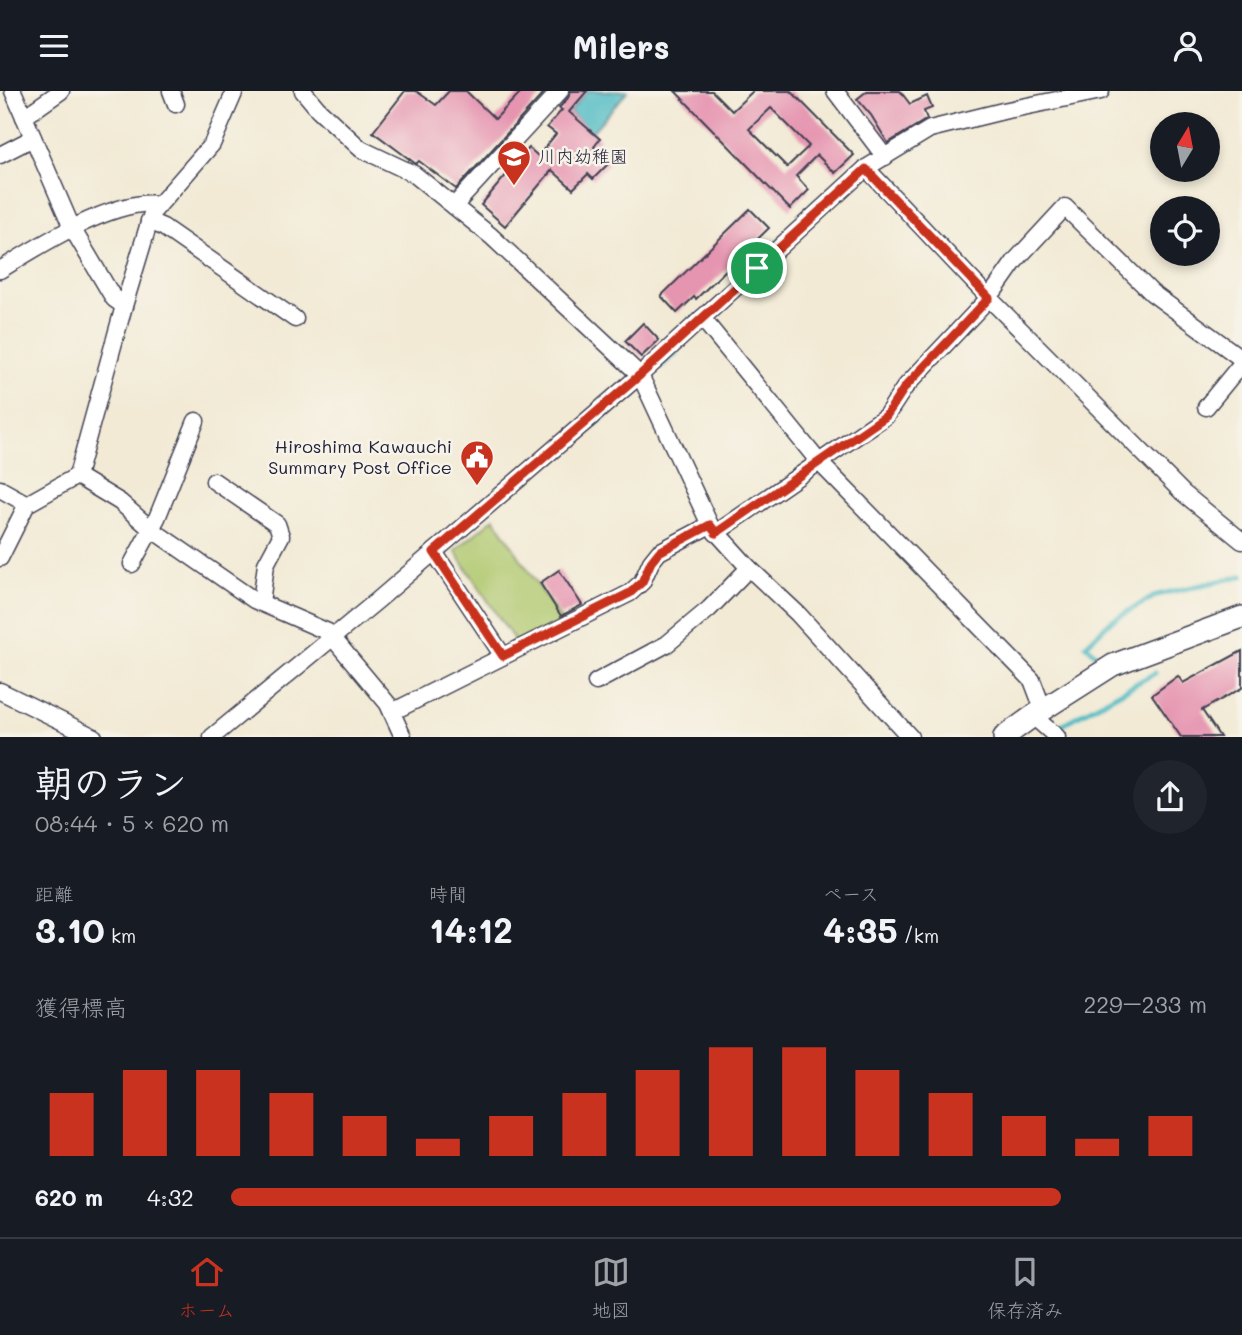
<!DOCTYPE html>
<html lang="ja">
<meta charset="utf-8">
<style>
:root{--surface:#171b24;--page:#20242c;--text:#f1f3f6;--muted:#9ea1a6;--line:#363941;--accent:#c8321e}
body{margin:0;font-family:Mali,"Klee One",sans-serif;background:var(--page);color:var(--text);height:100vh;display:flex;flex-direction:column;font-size:26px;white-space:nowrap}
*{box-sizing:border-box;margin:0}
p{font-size:23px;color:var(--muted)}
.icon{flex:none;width:38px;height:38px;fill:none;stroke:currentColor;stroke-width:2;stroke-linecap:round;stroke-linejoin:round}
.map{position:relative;height:646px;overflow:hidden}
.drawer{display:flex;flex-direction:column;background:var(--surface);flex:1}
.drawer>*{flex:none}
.needle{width:46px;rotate:10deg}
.fabs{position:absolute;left:1150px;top:21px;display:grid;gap:14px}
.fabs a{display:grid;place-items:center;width:70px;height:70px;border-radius:50%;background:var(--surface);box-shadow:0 4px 10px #0003;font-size:35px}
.pin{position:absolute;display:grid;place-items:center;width:60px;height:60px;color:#fff;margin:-30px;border:4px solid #fff;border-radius:50%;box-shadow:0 2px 7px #0007}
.round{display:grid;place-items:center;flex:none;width:74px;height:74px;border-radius:37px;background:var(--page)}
.summary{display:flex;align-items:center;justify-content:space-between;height:119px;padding:0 35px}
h1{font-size:38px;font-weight:700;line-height:52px}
.metrics{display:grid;grid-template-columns:repeat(3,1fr);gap:10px;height:119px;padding:7px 35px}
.metrics div{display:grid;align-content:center}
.metrics b{font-size:35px;font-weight:700}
.metrics small{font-size:19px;font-weight:400}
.metrics p{font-size:19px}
.chart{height:196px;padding:14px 35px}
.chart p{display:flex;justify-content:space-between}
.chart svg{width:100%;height:126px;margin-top:7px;stroke:var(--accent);stroke-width:6}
ul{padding:0 35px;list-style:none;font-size:23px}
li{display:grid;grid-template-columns:112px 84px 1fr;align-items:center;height:52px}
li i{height:18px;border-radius:9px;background:var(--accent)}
header{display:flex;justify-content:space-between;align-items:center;height:91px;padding:0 35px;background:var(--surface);font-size:32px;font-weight:700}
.dock{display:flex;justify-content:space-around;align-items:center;height:98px;border-top:2px solid var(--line);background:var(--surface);font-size:19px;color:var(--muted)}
.dock a{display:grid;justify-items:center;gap:4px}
.dock .selected{color:var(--accent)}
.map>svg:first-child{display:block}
.green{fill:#afc86d;stroke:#687554;stroke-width:2}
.water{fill:#4bbac3;stroke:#366e7f;stroke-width:2}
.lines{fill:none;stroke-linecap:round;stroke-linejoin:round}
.stream{stroke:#4bbac3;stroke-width:5}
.building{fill:#e695b1;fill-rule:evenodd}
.minor-casing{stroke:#414052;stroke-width:19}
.secondary-casing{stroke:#414052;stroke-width:24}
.minor{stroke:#fff;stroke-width:16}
.secondary{stroke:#fff;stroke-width:21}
.route-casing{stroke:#fff;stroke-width:14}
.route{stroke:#c8321e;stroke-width:9}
.labels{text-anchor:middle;stroke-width:5;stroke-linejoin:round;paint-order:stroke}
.poi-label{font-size:18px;fill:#22223b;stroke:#f7f3e8;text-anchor:start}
</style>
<header><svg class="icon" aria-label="menu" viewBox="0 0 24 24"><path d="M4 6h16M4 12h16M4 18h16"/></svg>Milers<svg class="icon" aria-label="person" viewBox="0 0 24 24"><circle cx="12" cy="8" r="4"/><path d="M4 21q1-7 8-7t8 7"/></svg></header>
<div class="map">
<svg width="1242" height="646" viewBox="0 0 1242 646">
<rect width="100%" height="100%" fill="#f7f3e8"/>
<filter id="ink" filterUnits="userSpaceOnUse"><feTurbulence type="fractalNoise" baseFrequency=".0143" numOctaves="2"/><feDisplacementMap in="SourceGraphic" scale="14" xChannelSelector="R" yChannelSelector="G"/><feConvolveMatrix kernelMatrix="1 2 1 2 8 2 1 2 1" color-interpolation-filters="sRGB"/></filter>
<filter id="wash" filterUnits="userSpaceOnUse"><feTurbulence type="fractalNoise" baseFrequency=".00686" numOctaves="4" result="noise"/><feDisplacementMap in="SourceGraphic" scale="28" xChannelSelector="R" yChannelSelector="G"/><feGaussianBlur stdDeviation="1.57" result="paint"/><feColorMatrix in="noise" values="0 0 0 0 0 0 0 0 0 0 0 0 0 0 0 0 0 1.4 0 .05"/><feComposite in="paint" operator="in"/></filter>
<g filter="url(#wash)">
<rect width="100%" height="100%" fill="#f2ead5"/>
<path class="green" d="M494 427 563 532 518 555 455 460Z"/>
<path class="water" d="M587 0H628L592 41 569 21Z"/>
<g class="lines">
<g class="stream">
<path d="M661 275 676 262"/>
<path d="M572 353 638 296"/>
<path d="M1102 569 1086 554 1111 530 1157 504 1242 485"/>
<path d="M1058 636 1155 582"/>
</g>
</g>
<g id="blocks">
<g class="building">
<path d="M405 0H416L436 14 449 0H466L495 28 522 0H539L543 3 456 98 419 70 416 73 412 70 373 41Z"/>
<path d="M570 0H587L569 21 600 48 594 56 610 71 593 88 588 83 573 98 552 79 505 135 481 114 529 57 538 65 556 43 547 36 562 19 559 17 568 7Z"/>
<path d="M675 0H712L732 20 753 0H791L854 64 835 82 817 64 796 85 809 99 790 118ZM771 17 809 55 787 76 749 38Z"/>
<path d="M867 0H900L910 13 927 5 932 17 924 20 927 28 888 52 871 24 857 8Z"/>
<path d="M750 118 769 137 696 208 694 206 677 222 661 205Z"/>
<path d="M643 232 659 249 641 266 625 250Z"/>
<path d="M559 479 582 514 561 525 540 492Z"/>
<path d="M1242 560V597L1202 619 1220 646H1181L1152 604 1178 585 1183 592Z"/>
</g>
</g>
</g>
<g filter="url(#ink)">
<use href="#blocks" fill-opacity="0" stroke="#414052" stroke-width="2"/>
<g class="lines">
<g class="minor-casing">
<g id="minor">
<path d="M13 0 72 137 114 208 124 215"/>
<path d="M171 0 176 13"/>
<path d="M303 0 318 18 361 58 414 83 491 145 640 284 710 434 749 477 798 523 910 646"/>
<path d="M835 0 885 66"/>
<path d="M24 26 61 0"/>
<path d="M0 64 33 47"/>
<path d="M866 77 989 207 1183 402 1242 450"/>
<path d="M454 115 560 0"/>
<path d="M149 130 163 136 295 228"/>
<path d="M0 179C38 155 114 107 159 113"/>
<path d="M702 227 819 371 1032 589 1043 618"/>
<path d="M1206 316 1242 272"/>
<path d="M77 385 124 215 152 122 212 53 235 0"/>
<path d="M214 390 277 433 281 445 266 473 261 512"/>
<path d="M0 398 27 413"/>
<path d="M716 442 886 325 905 296 989 207 1015 170 1065 116 1152 202 1242 268"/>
<path d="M434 461 503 565"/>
<path d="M0 467 27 413 77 385 120 411 151 438 254 509 328 541 388 613 403 646"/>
<path d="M132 473 157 427 196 330"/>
<path d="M596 591 667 553 709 518 749 477"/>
<path d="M0 600 94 646"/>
<path d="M392 621 630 502 642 491 651 471 659 461 710 434"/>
<path d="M1033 625 1057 646"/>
<path d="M212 646 378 509 640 284 866 77 930 38 1003 20 1101 0"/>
</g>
</g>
<g class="secondary-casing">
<path id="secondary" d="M1004 646 1033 625 1113 574 1242 526"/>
</g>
<use href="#minor" class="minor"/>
<use href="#secondary" class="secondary"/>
</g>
</g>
<g class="lines" filter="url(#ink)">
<g class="route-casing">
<path id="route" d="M866 78 989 207 905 296 886 325 716 442 710 434 659 461 651 471 642 491 630 502 503 565 434 461 640 284Z"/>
</g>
<use href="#route" class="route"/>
</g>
<defs>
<g id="school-pin" transform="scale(1.75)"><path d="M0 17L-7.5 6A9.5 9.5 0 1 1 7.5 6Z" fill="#c8321e" stroke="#f7f3e8"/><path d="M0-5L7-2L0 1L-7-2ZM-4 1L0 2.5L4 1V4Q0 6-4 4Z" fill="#fff"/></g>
<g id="civic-pin" transform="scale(1.75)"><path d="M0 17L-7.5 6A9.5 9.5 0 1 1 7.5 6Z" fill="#c8321e" stroke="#f7f3e8"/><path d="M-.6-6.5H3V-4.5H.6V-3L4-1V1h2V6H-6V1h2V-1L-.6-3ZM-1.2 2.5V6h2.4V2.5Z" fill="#fff"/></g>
</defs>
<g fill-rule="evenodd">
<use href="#school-pin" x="514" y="66"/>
<use href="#civic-pin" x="477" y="366"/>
</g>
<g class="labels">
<g class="poi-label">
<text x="538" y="72">川内幼稚園</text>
<text x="452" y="362" text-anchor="end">Hiroshima Kawauchi<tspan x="452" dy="21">Summary Post Office</tspan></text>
</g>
</g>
</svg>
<div class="fabs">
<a><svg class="needle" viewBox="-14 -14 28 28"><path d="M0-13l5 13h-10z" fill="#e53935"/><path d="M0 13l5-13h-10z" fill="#9ea1a6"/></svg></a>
<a><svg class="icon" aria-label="locate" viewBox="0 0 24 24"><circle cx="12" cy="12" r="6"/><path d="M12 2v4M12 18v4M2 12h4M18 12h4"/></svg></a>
</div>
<div class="pin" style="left:757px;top:177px;background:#1e9e55"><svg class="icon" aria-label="arrive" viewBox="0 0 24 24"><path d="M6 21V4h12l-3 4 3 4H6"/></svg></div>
</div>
<section class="drawer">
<div class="summary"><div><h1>朝のラン</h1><p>08:44 · 5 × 620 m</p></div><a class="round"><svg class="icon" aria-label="share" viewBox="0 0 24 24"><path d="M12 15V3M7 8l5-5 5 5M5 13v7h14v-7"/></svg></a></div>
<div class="metrics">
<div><p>距離</p><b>3.10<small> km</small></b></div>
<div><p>時間</p><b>14:12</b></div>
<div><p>ペース</p><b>4:35<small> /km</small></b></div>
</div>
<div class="chart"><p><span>獲得標高</span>229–233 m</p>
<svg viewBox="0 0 160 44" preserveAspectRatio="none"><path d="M5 44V22M15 44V14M25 44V14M35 44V22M45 44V30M55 44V38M65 44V30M75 44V22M85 44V14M95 44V6M105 44V6M115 44V14M125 44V22M135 44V30M145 44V38M155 44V30"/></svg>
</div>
<ul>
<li><b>620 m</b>4:32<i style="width:85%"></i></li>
</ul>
</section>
<nav class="dock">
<a class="selected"><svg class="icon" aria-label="home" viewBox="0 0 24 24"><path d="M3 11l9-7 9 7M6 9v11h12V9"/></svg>ホーム</a>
<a><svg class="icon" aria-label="map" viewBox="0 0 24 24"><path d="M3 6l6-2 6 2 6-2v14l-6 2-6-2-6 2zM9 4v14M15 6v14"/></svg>地図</a>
<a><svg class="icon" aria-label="saved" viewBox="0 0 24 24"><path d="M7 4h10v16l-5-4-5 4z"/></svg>保存済み</a>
</nav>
